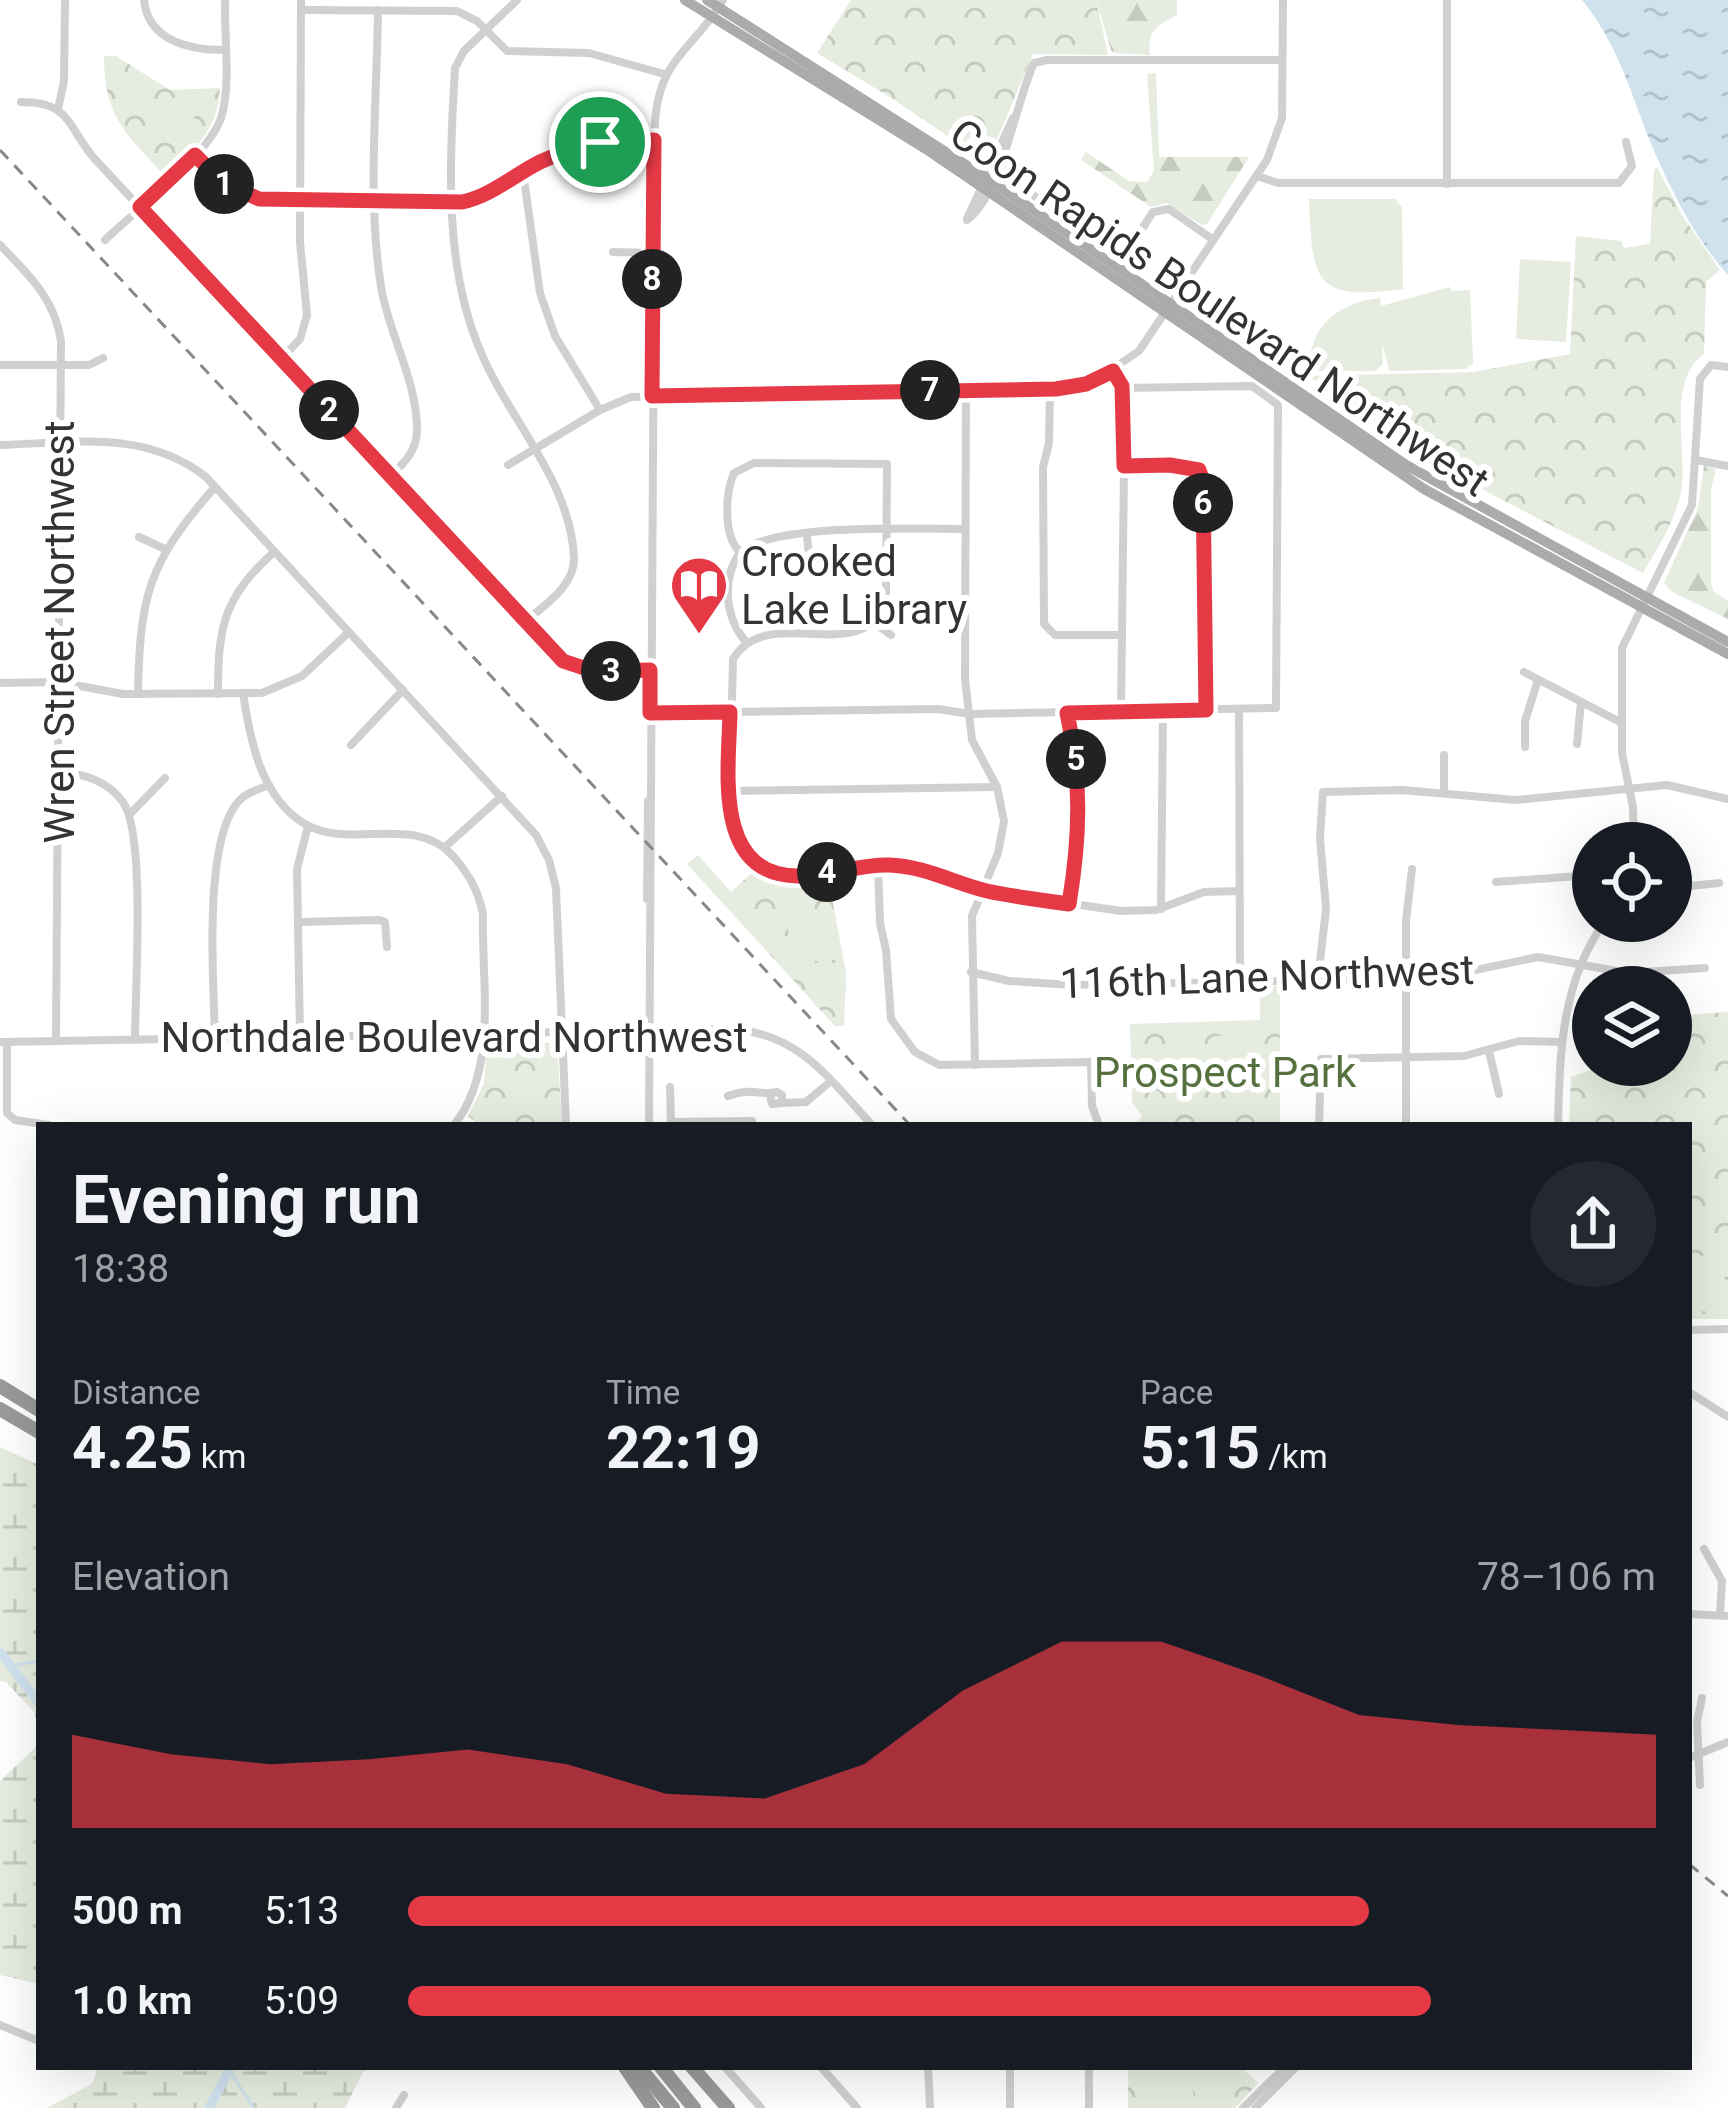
<!DOCTYPE html>
<meta charset="utf-8">
<style>
:root{--surface:#171b24;--page:#242831;--text:#f1f3f6;--muted:#9ea1a6;--accent:#e63946}
body{margin:0;font-family:Roboto,sans-serif;background:var(--page);color:var(--text);height:100vh;display:flex;flex-direction:column;font-size:45px;white-space:nowrap}
*{box-sizing:border-box;margin:0}
p{font-size:39px;color:var(--muted)}
.icon{flex:none;width:66px;height:66px;fill:none;stroke:currentColor;stroke-width:2;stroke-linecap:round;stroke-linejoin:round}
.map{position:relative;flex:1;overflow:hidden}
.side{position:absolute;left:36px;top:1122px;width:1656px;height:948px;display:flex;flex-direction:column;background:var(--surface);border-radius:0px;box-shadow:0 12px 48px #0002}
.side>*{flex:none}
.tools{position:absolute;left:1572px;top:822px;display:grid;gap:24px}
.tools a{display:grid;place-items:center;width:120px;height:120px;border-radius:50%;background:var(--surface);box-shadow:0 12px 48px #0002;font-size:60px}
.pin{position:absolute;display:grid;place-items:center;width:102px;height:102px;color:#fff;margin:-51px;border:6px solid #fff;border-radius:50%;box-shadow:0 3px 12px #0007}
.km{position:absolute;width:60px;height:60px;margin:-30px;border-radius:50%;background:#222;color:#fff;font-size:33px;line-height:60px;text-align:center}
.round{display:grid;place-items:center;flex:none;width:126px;height:126px;border-radius:63px;background:var(--page)}
.headline{display:flex;align-items:center;justify-content:space-between;height:204px;padding:0 36px}
h1{font-size:66px;font-weight:700;line-height:90px}
.figures{display:grid;grid-template-columns:repeat(3,1fr);gap:18px;height:204px;padding:12px 36px}
.figures div{display:grid;align-content:center}
.figures b{font-size:60px;font-weight:700}
.figures small{font-size:33px;font-weight:400}
.figures p{font-size:33px}
.chart{height:336px;padding:24px 36px}
.chart p{display:flex;justify-content:space-between}
.chart svg{width:100%;height:216px;margin-top:12px;fill:var(--accent);opacity:.7}
ul{padding:0 36px;list-style:none;font-size:39px}
li{display:grid;grid-template-columns:192px 144px 1fr;align-items:center;height:90px}
li i{height:30px;border-radius:15px;background:var(--accent)}
.map>svg:first-child{display:block}
.forest{fill:url(#forest-firs)}
.wetland{fill:url(#wetland-marsh)}
.park{fill:url(#park-crowns)}
.garden{fill:#e6ecdf}
.water{fill:url(#water-ripples)}
.lines{fill:none;stroke-linecap:round;stroke-linejoin:round}
.stream{stroke:#cfe2ee;stroke-width:3}
.river{stroke:#cfe2ee;stroke-width:9}
.minor{stroke:#d0d0d0;stroke-width:8}
.major{stroke:#ababab;stroke-width:10}
.highway{stroke:#9a9a9a;stroke-width:14}
.rail{stroke:#888;stroke-width:3;stroke-dasharray:12 9;stroke-linecap:butt}
.route-casing{stroke:#fff;stroke-width:24}
.route{stroke:#e63946;stroke-width:15}
.labels{text-anchor:middle;stroke-width:12;stroke-linejoin:round;paint-order:stroke}
.street-label{font-size:42px;fill:#333;stroke:#fff}
.poi-label{font-size:42px;fill:#333;stroke:#fff;text-anchor:start}
.park-label{font-size:42px;fill:#56703f;stroke:#fff}
</style>
<div class="map">
<svg width="1728" height="2108" viewBox="0 0 1728 2108">
<defs>
<pattern id="forest-firs" width="22" height="20" patternUnits="userSpaceOnUse" patternTransform="scale(3)"><rect width="22" height="20" fill="#e6ecdf"/><path d="M5 1l3.5 6h-7zM16 11l3.5 6h-7z" fill="#c6cbc0"/></pattern>
<pattern id="wetland-marsh" width="20" height="14" patternUnits="userSpaceOnUse" patternTransform="scale(3)"><rect width="20" height="14" fill="#e6ecdf"/><path d="M1 5h8M5 5V1M11 12h8M15 12V8" fill="none" stroke="#c6cbc0"/></pattern>
<pattern id="park-crowns" width="20" height="18" patternUnits="userSpaceOnUse" patternTransform="scale(3)"><rect width="20" height="18" fill="#e6ecdf"/><path d="M2 6a3 3 0 1 1 6 0M12 15a3 3 0 1 1 6 0" fill="none" stroke="#c6cbc0"/></pattern>
<pattern id="water-ripples" width="26" height="14" patternUnits="userSpaceOnUse" patternTransform="scale(3)"><rect width="26" height="14" fill="#cfe2ee"/><path d="M2 4q2-2 4 0t4 0M15 11q2-2 4 0t4 0" fill="none" stroke="#b2c2cd"/></pattern>
</defs>
<rect width="100%" height="100%" fill="#fff"/>
<g class="forest">
<path d="M1096 0H1177V15C1156 26 1147 31 1150 55L1112 53Z"/>
<path d="M1156 73 1159 157H1249L1207 224 1202 225 1167 203 1151 207 1081 160 1086 152 1129 181 1147 182 1154 171 1147 74Z"/>
<path d="M1704 465 1716 469 1711 489V584L1714 592 1728 601V619L1672 592 1664 583 1698 508Z"/>
</g>
<g class="wetland">
<path d="M0 1447 39 1465V1729L34 1712 6 1682 0 1681Z"/>
<path d="M39 1744V1984L0 1975V1781Z"/>
<path d="M98 2067H374L363 2072 345 2108H47L92 2084Z"/>
</g>
<g class="park">
<path d="M851 0H1096L1108 55 1033 54 990 156 984 161 893 99 817 53Z"/>
<path d="M104 56H116L170 90 220 88C218 131 195 149 165 176 126 134 104 117 104 56Z"/>
<path d="M1657 167 1682 215 1720 270 1706 282 1704 354C1664 382 1690 455 1680 497 1673 524 1657 549 1643 573L1466 481 1309 376 1474 372 1570 354 1576 236 1621 241 1624 248 1650 244 1654 170Z"/>
<path d="M698 855 731 892 757 868 792 880 828 877 846 973 844 1026H835L687 864Z"/>
<path d="M1280 986V1062H1308L1309 1066 1280 1068V1125H1133L1142 1116 1132 1102 1130 1024 1260 1020V987Z"/>
<path d="M1728 1012V1319H1689V1125H1569L1571 1077 1604 1065H1671V1016Z"/>
<path d="M557 1043 562 1125H480L468 1116 484 1083 487 1044Z"/>
<path d="M1128 2067H1241L1258 2083 1235 2108H1128Z"/>
</g>
<g class="garden">
<path d="M194 96C202 116 186 138 165 141L150 104 152 100Z"/>
<path d="M1309 199H1395L1402 208 1403 289C1314 301 1312 282 1309 199Z"/>
<path d="M1520 259 1571 262 1566 342 1516 339Z"/>
<path d="M1450 287 1452 291 1470 290 1473 363 1465 369 1389 371 1382 342 1383 364 1375 371H1310C1307 327 1339 302 1380 298L1381 306Z"/>
<path d="M822 916 830 921 837 960 810 961 791 947 787 923Z"/>
<path d="M1260 1035 1264 1084C1231 1086 1210 1070 1214 1036Z"/>
<path d="M1723 1251 1726 1305 1721 1310 1689 1312V1262L1710 1252Z"/>
<path d="M1140 2067H1179L1191 2084 1197 2108H1141Z"/>
</g>
<path class="water" d="M1582 0H1728V275C1700 245 1676 200 1659 162 1633 105 1623 50 1582 0Z"/>
<g class="lines">
<g class="stream">
<path d="M11 1666 39 1661"/>
<path d="M230 2072 254 2108"/>
</g>
<g class="river">
<path d="M0 1652 39 1703"/>
<path d="M209 2108 231 2067"/>
</g>
<g class="minor">
<path d="M144 0C148 41 190 50 224 50"/>
<path d="M517 0 464 51 455 68C450 160 443 264 480 350 508 419 571 481 574 558 575 586 543 606 525 622"/>
<path d="M301 10 457 11 477 21 507 51 589 53 664 74"/>
<path d="M378 10C377 101 367 197 381 287 389 335 417 380 417 430 417 450 405 462 391 476"/>
<path d="M21 102C70 102 67 125 93 157L556 655 585 670 650 671"/>
<path d="M58 109 64 81 65 0"/>
<path d="M195 155 223 183 259 199 462 202C491 196 514 175 540 162 577 144 614 141 654 140"/>
<path d="M993 160 1011 170 1021 187 1120 254 1125 255 1153 212 1169 209 1212 239"/>
<path d="M523 172 540 293 555 336 600 410"/>
<path d="M1257 176 1278 183H1619L1632 166 1626 142"/>
<path d="M1447 184V0"/>
<path d="M967 219 1013 118"/>
<path d="M967 220C1002 194 1015 104 1034 63L1047 60H1282"/>
<path d="M105 240C135 211 212 153 222 115 231 80 224 36 225 0"/>
<path d="M0 245C29 275 55 299 61 341L56 1041"/>
<path d="M613 252 653 253"/>
<path d="M281 359 300 339 307 315 300 242 301 0"/>
<path d="M0 365H89L103 358"/>
<path d="M1113 371 1122 388 1124 467 1121 711"/>
<path d="M1050 389 1049 443 1043 467 1044 624 1055 635H1122"/>
<path d="M966 390 965 679 972 740 997 787 1004 821 998 853 972 916 975 1065"/>
<path d="M0 445C73 443 145 429 206 477L536 835 549 860 556 888 566 1125"/>
<path d="M1696 460 1728 466"/>
<path d="M508 465 600 410 631 397 1056 389 1096 380 1139 351 1267 160 1282 118 1283 0"/>
<path d="M1124 467H1194L1203 481 1206 710"/>
<path d="M807 535 809 557"/>
<path d="M139 537 165 549"/>
<path d="M740 552C775 523 916 529 964 529"/>
<path d="M873 622 891 635"/>
<path d="M746 642C725 617 721 580 740 552 723 536 725 494 734 473L754 463 887 464 886 595C868 674 769 599 733 659L729 812 737 839 748 854 766 868 788 875 892 865 927 870 993 892 1121 911 1156 910 1204 892 1239 891"/>
<path d="M1524 672 1622 723"/>
<path d="M0 683 58 682 123 694 262 693 302 676 349 632"/>
<path d="M243 693C250 740 261 798 305 824 351 851 414 812 454 857 470 876 478 890 483 914 481 983 499 1068 454 1125"/>
<path d="M138 694C140 595 148 563 215 487"/>
<path d="M218 694C218 627 223 598 274 552"/>
<path d="M1239 710 1240 982"/>
<path d="M650 713 938 709 970 714 1276 708 1278 405 1252 386 1122 388"/>
<path d="M1067 713C1082 779 1080 838 1069 904"/>
<path d="M1577 744 1581 702"/>
<path d="M351 745 403 690"/>
<path d="M1525 747V721L1538 680"/>
<path d="M1444 755V792"/>
<path d="M58 771C83 774 107 780 123 802 146 834 135 992 135 1040"/>
<path d="M729 791 997 787"/>
<path d="M130 814 165 778"/>
<path d="M1634 843 1633 807 1622 753V648L1692 505 1700 379 1711 365 1728 367"/>
<path d="M445 847 502 796"/>
<path d="M878 865 880 923 886 950 891 1019 915 1052 939 1065 1091 1062 1092 1106 1099 1125"/>
<path d="M1496 882 1593 875"/>
<path d="M1671 888 1719 883"/>
<path d="M647 899 648 801"/>
<path d="M1161 909 1163 711"/>
<path d="M299 922 379 920 385 922 387 947"/>
<path d="M971 972 1009 981 1073 985 1437 978 1538 957 1628 973 1705 968"/>
<path d="M1318 979 1326 909 1320 838 1323 792 1402 790 1516 800 1667 785 1728 799"/>
<path d="M300 1037 297 869 308 826"/>
<path d="M215 1039C214 986 201 831 243 797 250 792 261 788 269 785"/>
<path d="M0 1042 736 1029C803 1037 829 1079 872 1125"/>
<path d="M7 1042V1113L15 1120 49 1125"/>
<path d="M1489 1051 1499 1094"/>
<path d="M670 1087 671 1125"/>
<path d="M728 1096C749 1087 763 1096 777 1092L782 1095V1103L772 1104 770 1095"/>
<path d="M782 1103 806 1102 831 1081"/>
<path d="M671 1122 752 1121"/>
<path d="M649 1125 655 121C660 56 694 50 723 0"/>
<path d="M1319 1125 1321 1059 1464 1056 1519 1041 1561 1042"/>
<path d="M1406 1125V921L1412 869"/>
<path d="M1558 1125C1560 1051 1561 983 1605 921"/>
<path d="M1689 1330 1728 1329"/>
<path d="M1689 1392 1728 1417"/>
<path d="M1704 1549 1722 1581 1720 1614"/>
<path d="M1689 1614 1728 1616"/>
<path d="M1689 1758 1728 1742"/>
<path d="M1700 1785 1697 1722 1702 1698"/>
<path d="M0 2025 39 2041"/>
<path d="M725 2067 761 2108"/>
<path d="M821 2067 857 2108"/>
<path d="M928 2067 930 2108"/>
<path d="M1010 2067V2108"/>
<path d="M1089 2067V2108"/>
<path d="M396 2108 404 2095"/>
<path d="M1243 2108 1285 2067"/>
<path d="M1255 2108 1296 2067"/>
</g>
<g class="major">
<path d="M685 0 929 151 1424 489 1728 654"/>
<path d="M707 0 985 177 1406 465 1728 642"/>
<path d="M1125 255 1129 276"/>
</g>
<g class="highway">
<path d="M0 1386 39 1410"/>
<path d="M0 1409 39 1432"/>
<path d="M625 2067 653 2108"/>
<path d="M639 2067 673 2108"/>
<path d="M661 2067 694 2108"/>
<path d="M692 2067 728 2108"/>
</g>
<g class="rail">
<path d="M0 150 910 1125"/>
<path d="M1689 1864 1728 1896"/>
</g>
</g>
<g class="lines">
<g class="route-casing">
<path id="route" d="M654 140 652 396 1056 389 1086 384 1113 371 1122 386 1124 466 1170 465 1199 470 1203 481 1206 710 1067 713C1082 779 1080 838 1069 904 1042 900 1014 897 987 891 954 883 924 866 889 865 858 864 829 877 798 876 712 875 729 770 730 712L650 713V670L593 671 563 661 140 207 195 155 223 183 259 199 462 202C491 196 514 175 540 162 577 144 614 141 654 140Z"/>
</g>
<use href="#route" class="route"/>
</g>
<defs>
<g id="library-pin" transform="scale(3)"><path d="M0 17L-7.5 6A9.5 9.5 0 1 1 7.5 6Z" fill="#e63946" stroke="#fff"/><path d="M-6-4Q-3-5.5-.7-3.5V5Q-3 3-6 4ZM6-4Q3-5.5 .7-3.5V5Q3 3 6 4Z" fill="#fff"/></g>
</defs>
<g fill-rule="evenodd">
<use href="#library-pin" x="699" y="585"/>
</g>
<g class="labels">
<g class="street-label">
<text transform="translate(1220 307) rotate(34)" y="15">Coon Rapids Boulevard Northwest</text>
<text transform="translate(59 632) rotate(-90)" y="15">Wren Street Northwest</text>
<text transform="translate(1267 976) rotate(-2)" y="15">116th Lane Northwest</text>
<text x="454" y="1052">Northdale Boulevard Northwest</text>
</g>
<g class="poi-label">
<text x="741" y="576">Crooked<tspan x="741" dy="48">Lake Library</tspan></text>
</g>
<g class="park-label">
<text x="1225" y="1087">Prospect Park</text>
</g>
</g>
</svg>
<div class="tools">
<a><svg class="icon" aria-label="locate" viewBox="0 0 24 24"><circle cx="12" cy="12" r="6"/><path d="M12 2v4M12 18v4M2 12h4M18 12h4"/></svg></a>
<a><svg class="icon" aria-label="layers" viewBox="0 0 24 24"><path d="M12 4l9 5-9 5-9-5zM3 14l9 5 9-5"/></svg></a>
</div>
<div class="pin" style="left:600px;top:142px;background:#1e9e55"><svg class="icon" aria-label="arrive" viewBox="0 0 24 24"><path d="M6 21V4h12l-3 4 3 4H6"/></svg></div>
<b class="km" style="left:224px;top:184px">1</b>
<b class="km" style="left:329px;top:410px">2</b>
<b class="km" style="left:611px;top:671px">3</b>
<b class="km" style="left:827px;top:872px">4</b>
<b class="km" style="left:1076px;top:759px">5</b>
<b class="km" style="left:1203px;top:503px">6</b>
<b class="km" style="left:930px;top:390px">7</b>
<b class="km" style="left:652px;top:279px">8</b>
<section class="side">
<div class="headline"><div><h1>Evening run</h1><p>18:38</p></div><a class="round"><svg class="icon" aria-label="share" viewBox="0 0 24 24"><path d="M12 15V3M7 8l5-5 5 5M5 13v7h14v-7"/></svg></a></div>
<div class="figures">
<div><p>Distance</p><b>4.25<small> km</small></b></div>
<div><p>Time</p><b>22:19</b></div>
<div><p>Pace</p><b>5:15<small> /km</small></b></div>
</div>
<div class="chart"><p><span>Elevation</span>78–106 m</p>
<svg viewBox="0 0 160 44" preserveAspectRatio="none"><path d="M0 44V25L10 29L20 31L30 30L40 28L50 31L60 37L70 38L80 31L90 16L100 6L110 6L120 13L130 21L140 23L150 24L160 25V44z"/></svg>
</div>
<ul>
<li><b>500 m</b>5:13<i style="width:77%"></i></li>
<li><b>1.0 km</b>5:09<i style="width:82%"></i></li>
</ul>
</section>
</div>
